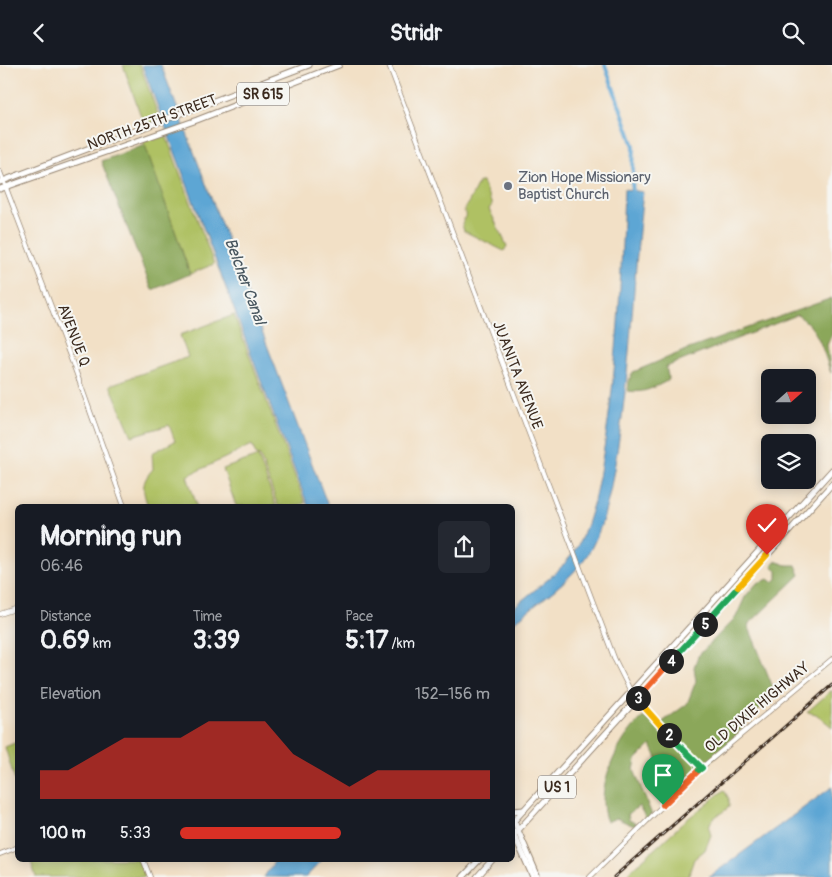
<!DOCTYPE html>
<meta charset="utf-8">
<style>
:root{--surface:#171b24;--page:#242831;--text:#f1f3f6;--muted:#9ea1a6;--accent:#d93025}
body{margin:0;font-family:Pangolin,sans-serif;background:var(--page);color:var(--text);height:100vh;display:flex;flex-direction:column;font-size:19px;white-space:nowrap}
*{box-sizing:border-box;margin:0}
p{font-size:16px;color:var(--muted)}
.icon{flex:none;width:28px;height:28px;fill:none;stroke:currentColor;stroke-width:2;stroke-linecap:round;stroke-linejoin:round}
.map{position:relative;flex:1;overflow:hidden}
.drawer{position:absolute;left:15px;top:439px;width:500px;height:358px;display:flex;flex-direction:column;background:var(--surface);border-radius:8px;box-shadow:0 2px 12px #0003}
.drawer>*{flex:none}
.needle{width:32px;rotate:69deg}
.controls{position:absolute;left:761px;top:304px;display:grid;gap:10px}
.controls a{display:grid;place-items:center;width:55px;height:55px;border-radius:8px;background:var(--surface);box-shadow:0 2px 12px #0003;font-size:25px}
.pin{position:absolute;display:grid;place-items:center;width:42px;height:42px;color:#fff;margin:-51px -21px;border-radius:50% 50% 50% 0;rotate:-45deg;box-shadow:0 0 5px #0007}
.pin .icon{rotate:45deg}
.km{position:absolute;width:25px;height:25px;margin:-12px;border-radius:50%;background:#222;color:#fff;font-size:14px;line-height:25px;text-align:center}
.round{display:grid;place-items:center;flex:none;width:52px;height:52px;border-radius:8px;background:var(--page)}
.summary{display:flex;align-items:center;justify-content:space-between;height:85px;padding:0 25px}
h1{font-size:28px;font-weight:700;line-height:38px}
.figures{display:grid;grid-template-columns:repeat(3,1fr);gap:8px;height:85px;padding:5px 25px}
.figures div{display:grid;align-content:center}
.figures b{font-size:25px;font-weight:700}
.figures small{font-size:14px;font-weight:400}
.figures p{font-size:14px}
.chart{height:140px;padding:10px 25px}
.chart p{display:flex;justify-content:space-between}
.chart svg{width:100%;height:90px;margin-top:5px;fill:var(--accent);opacity:.7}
ul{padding:0 25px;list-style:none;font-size:16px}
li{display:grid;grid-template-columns:80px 60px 1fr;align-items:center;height:38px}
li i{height:12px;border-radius:6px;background:var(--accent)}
header{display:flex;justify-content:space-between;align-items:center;height:65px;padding:0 25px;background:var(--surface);font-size:22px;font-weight:700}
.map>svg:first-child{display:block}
.green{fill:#afc164;stroke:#757641}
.forest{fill:#8ba75a;stroke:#63683c}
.water{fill:#5da6d4;stroke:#4c6879}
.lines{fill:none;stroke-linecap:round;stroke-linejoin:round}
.canal{stroke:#5da6d4;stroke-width:4}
.minor-casing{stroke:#968572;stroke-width:5.5}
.major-casing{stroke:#968572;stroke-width:7}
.minor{stroke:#fff;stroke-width:4}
.major{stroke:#fff;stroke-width:5}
.rail-casing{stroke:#3b2a1e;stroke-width:3}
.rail{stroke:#f6f6f2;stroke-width:1;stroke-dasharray:4;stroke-linecap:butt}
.split-1-casing{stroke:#fff;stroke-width:10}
.split-2-casing{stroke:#fff;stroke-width:10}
.split-3-casing{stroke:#fff;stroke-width:10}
.split-4-casing{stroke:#fff;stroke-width:10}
.split-5-casing{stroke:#fff;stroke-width:10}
.split-6-casing{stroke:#fff;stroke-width:10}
.split-7-casing{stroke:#fff;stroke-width:10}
.split-1{stroke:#f0652b;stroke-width:6}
.split-2{stroke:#22a559;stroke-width:6}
.split-3{stroke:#f5b400;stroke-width:6}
.split-4{stroke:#f0652b;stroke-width:6}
.split-5{stroke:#22a559;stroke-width:6}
.split-6{stroke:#22a559;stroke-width:6}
.split-7{stroke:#f5b400;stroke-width:6}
.worship-dot{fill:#6b7280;stroke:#f6f6f2;stroke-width:2}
.labels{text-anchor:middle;stroke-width:4;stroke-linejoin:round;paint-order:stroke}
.shield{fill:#f6f6f2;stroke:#73675e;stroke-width:1}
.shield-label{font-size:14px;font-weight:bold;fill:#3b2a1e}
.street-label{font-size:15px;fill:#3b2a1e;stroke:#f6f6f2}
.worship-label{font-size:15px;fill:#5b616d;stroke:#f6f6f2;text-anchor:start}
.water-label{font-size:16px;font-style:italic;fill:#47555e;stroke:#f6f6f2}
</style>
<header><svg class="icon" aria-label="back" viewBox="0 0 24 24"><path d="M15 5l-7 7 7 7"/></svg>Stridr<svg class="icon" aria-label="search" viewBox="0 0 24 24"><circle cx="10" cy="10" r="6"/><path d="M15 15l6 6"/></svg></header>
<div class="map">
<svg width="832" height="812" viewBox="0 0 832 812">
<rect width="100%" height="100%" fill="#f6f6f2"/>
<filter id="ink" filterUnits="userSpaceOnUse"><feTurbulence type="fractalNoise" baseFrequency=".02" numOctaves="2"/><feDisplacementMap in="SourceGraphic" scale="10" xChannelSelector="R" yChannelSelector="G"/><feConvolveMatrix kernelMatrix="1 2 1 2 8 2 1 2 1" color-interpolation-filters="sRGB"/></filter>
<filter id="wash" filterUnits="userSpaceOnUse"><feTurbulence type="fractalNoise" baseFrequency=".0096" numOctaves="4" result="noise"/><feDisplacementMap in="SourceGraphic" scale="20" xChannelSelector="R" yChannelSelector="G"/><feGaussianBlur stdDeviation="1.12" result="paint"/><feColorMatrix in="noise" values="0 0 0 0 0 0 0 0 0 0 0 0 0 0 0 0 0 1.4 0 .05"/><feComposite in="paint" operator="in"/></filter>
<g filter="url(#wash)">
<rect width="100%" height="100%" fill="#f2e0c6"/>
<g class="green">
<path d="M123 0H140L160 55 144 60Z"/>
<path d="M165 68 214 199 190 209 143 76Z"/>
<path d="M479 117H482L492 140 489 144 507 181 504 186 464 166 462 159 466 149 464 146Z"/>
<path d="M234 250 305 438 297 441H278L260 391 256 390 252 380 187 411 197 441H148C142 425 141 417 153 404L152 388 175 376 169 360 132 371 110 320 188 292 180 270Z"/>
<path d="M258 391 276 441H236L223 404Z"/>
<path d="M832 625V662L816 649 807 647Z"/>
<path d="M17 677H18L17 722 5 682Z"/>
<path d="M724 725 729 734V742C718 752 705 753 711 770L705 785 694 794 688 812H624L685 756Z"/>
<path d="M30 794H138L145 812H36Z"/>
</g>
<g class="forest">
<path d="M145 80 190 209 152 225 101 96Z"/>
<path d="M832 233V269L827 280 831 308C822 284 819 263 797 250L666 302 669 315C655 322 644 329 628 326L629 315 633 307 686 285Z"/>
<path d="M775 496 787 500H796L800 510 748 560 776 630 749 653 728 682 672 726 651 680 636 695 634 705 652 750 647 755 639 741 628 749 629 755 637 759 634 761 616 753 607 757C593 725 618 674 643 652L649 656 661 658 687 639 696 616 694 602 698 591 736 552 745 532 757 518 769 514 773 517 777 514V506L772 500Z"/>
</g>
<g class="water">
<path d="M142 0H161L328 441H308Z"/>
<path d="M624 124 643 127C633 214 631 301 617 387 611 421 606 459 588 489 570 517 538 537 513 558V543C534 524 564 506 578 480 592 453 598 419 603 389 618 302 621 213 624 124Z"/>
<path d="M832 722V812H709Z"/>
<path d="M276 794H323L306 812H264Z"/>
</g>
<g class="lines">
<path class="canal" d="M605 0 634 81 632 130"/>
</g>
</g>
<g filter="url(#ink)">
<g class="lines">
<g class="minor-casing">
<g id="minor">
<path d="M389 0 615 595 631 627"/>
<path d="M0 107 76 307 124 441"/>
<path d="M0 549 18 543"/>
<path d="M0 789 18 782"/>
<path d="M143 794 150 812"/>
<path d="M590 812 701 703 832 594"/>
</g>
</g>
<g class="major-casing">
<g id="major">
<path d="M0 117 309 0"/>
<path d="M0 124 197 55 339 0"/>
<path d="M631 627 657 658 701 703"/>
<path d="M512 746 524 745"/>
<path d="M514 756 538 812"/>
<path d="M512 758 832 405"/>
<path d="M512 765 533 812"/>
<path d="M512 772 832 419"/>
<path d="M463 812 480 794"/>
<path d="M477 812 493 794"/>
</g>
</g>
<use href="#minor" class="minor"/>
<use href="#major" class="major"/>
<g class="rail-casing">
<path id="rail" d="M614 812 832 620"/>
</g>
<use href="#rail" class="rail"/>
</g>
</g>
<g class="lines" filter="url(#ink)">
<g class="split-1-casing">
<path id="split-1" d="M663 740 699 705"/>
</g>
<g class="split-2-casing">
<path id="split-2" d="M669 670 702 703 699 705"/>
</g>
<g class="split-3-casing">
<path id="split-3" d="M638 633 637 634 669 670"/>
</g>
<g class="split-4-casing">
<path id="split-4" d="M638 633 671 596"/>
</g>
<g class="split-5-casing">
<path id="split-5" d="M671 596 705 559"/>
</g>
<g class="split-6-casing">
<path id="split-6" d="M705 559 738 522"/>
</g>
<g class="split-7-casing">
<path id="split-7" d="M738 522 767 490"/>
</g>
<use href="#split-1" class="split-1"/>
<use href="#split-2" class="split-2"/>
<use href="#split-3" class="split-3"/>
<use href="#split-4" class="split-4"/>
<use href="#split-5" class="split-5"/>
<use href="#split-6" class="split-6"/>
<use href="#split-7" class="split-7"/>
</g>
<circle class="worship-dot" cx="508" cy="121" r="5"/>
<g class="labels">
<g class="shield">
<rect x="237" y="17.5" width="52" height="23" rx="4"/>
<rect x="538" y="710.5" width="38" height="23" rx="4"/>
</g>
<g class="shield-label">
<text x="263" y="34">SR 615</text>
<text x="557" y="727">US 1</text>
</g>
<g class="street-label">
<text transform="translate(152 57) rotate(-20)" y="5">NORTH 25TH STREET</text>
<text transform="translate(74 270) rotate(69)" y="5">AVENUE Q</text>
<text transform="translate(518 310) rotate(69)" y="5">JUANITA AVENUE</text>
<text transform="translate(757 642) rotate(-40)" y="5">OLD DIXIE HIGHWAY</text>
</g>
<g class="worship-label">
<text x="518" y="117">Zion Hope Missionary<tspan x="518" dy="17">Baptist Church</tspan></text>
</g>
<g class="water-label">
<text transform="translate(246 216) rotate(70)" y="6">Belcher Canal</text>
</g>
</g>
</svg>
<div class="controls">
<a><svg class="needle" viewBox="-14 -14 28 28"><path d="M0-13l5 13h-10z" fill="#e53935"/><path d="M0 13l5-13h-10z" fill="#9ea1a6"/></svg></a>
<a><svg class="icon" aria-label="layers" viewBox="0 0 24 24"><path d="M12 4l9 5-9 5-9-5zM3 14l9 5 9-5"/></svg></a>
</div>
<div class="pin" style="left:663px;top:740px;background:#1e9e55"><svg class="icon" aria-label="arrive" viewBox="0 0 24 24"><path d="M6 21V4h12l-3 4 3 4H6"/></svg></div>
<div class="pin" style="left:767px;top:490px;background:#d93025"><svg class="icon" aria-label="check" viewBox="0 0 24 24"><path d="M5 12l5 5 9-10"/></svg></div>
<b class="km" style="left:669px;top:670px">2</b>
<b class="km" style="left:638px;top:633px">3</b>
<b class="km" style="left:671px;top:596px">4</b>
<b class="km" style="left:705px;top:559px">5</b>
<section class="drawer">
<div class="summary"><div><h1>Morning run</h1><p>06:46</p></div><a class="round"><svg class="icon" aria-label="share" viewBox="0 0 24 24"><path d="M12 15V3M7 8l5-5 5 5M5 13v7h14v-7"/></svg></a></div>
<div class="figures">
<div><p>Distance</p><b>0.69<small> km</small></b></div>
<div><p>Time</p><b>3:39</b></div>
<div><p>Pace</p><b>5:17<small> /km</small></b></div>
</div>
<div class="chart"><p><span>Elevation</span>152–156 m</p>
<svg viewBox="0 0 160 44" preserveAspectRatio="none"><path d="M0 44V30L10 30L20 22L30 14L40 14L50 14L60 6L70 6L80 6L90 22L100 30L110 38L120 30L130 30L140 30L150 30L160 30V44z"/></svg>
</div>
<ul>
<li><b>100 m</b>5:33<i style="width:52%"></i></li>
</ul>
</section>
</div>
